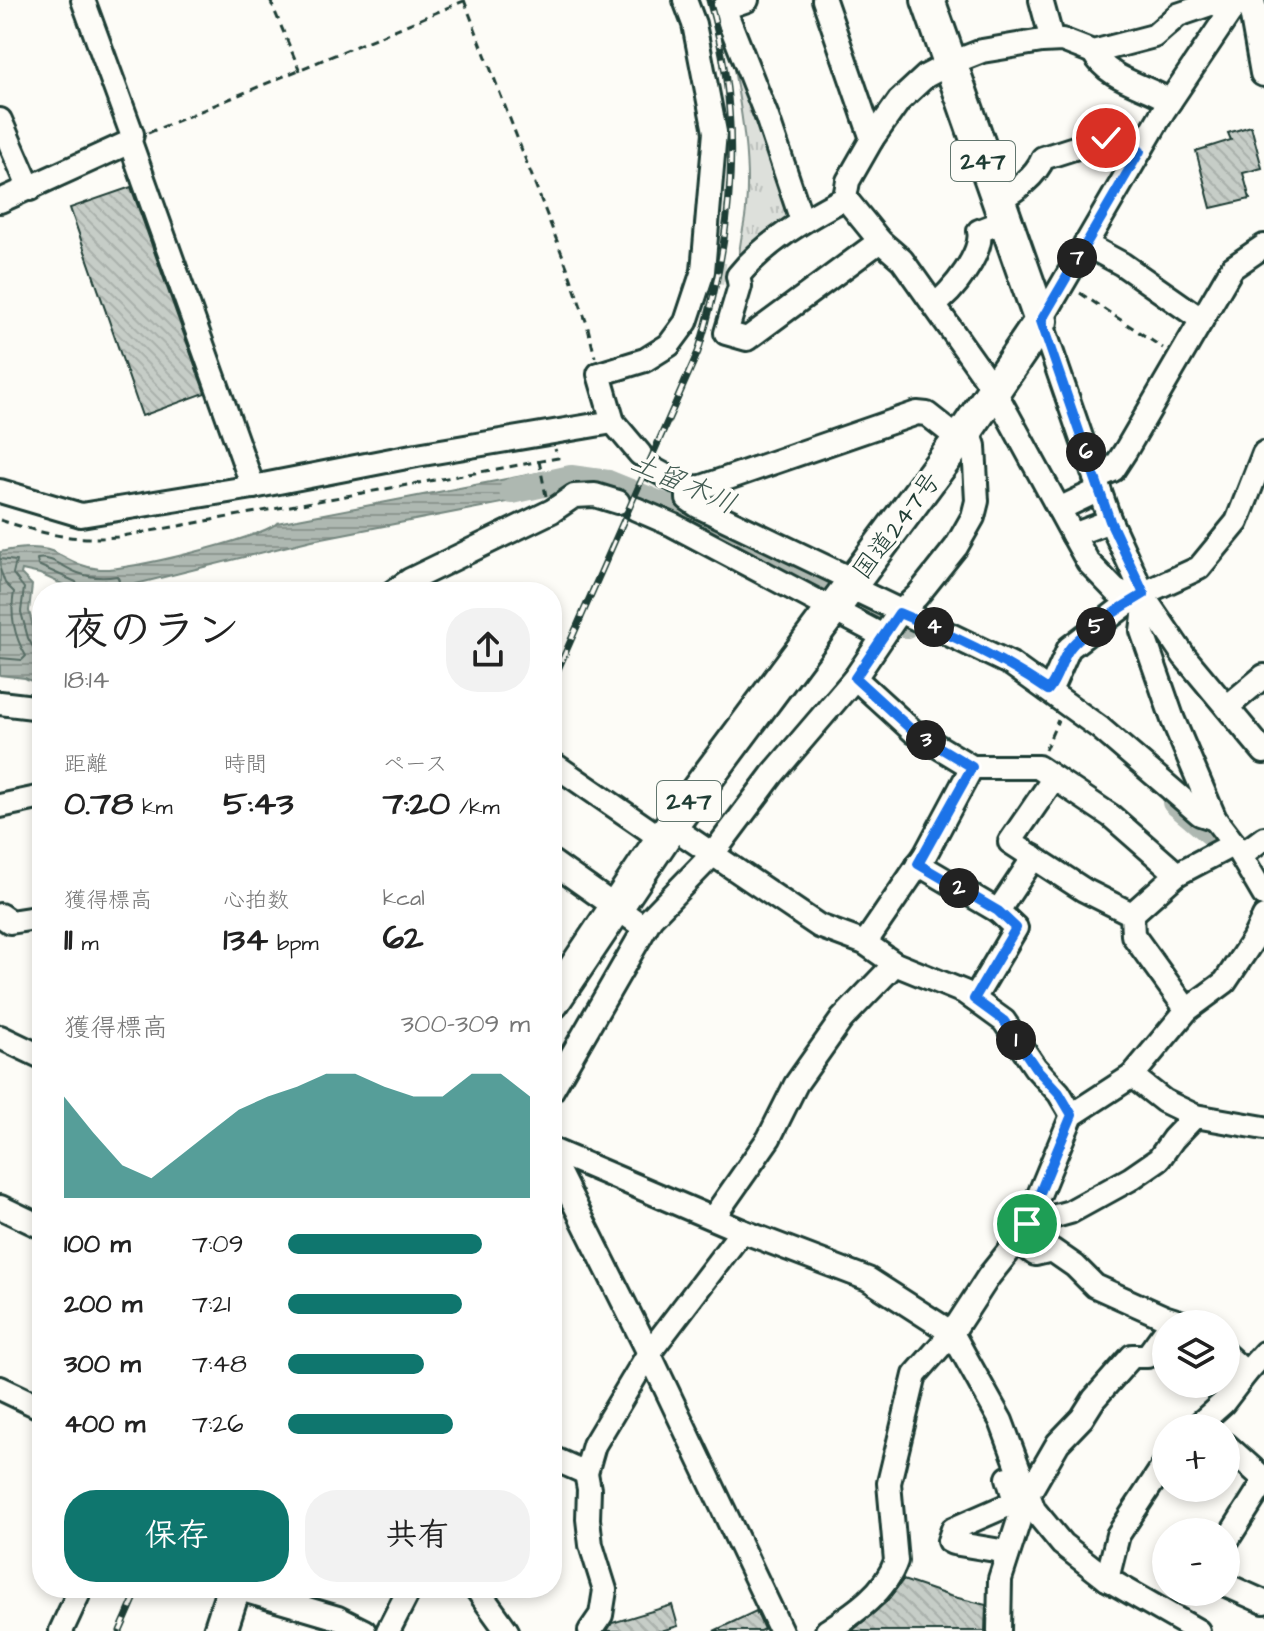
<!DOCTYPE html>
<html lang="ja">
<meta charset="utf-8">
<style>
:root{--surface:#fff;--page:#f2f2f2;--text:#222;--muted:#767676;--accent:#0f766e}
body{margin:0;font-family:"Architects Daughter","Klee One",sans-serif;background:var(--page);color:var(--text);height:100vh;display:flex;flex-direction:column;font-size:30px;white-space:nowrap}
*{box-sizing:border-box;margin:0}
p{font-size:26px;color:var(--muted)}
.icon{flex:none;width:44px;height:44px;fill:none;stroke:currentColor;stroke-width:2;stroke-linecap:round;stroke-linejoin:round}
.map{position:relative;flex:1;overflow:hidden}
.panel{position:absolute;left:32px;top:582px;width:530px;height:1016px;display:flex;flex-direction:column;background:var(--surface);border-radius:32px;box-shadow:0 4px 12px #0003}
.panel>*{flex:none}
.controls{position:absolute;left:1152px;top:1310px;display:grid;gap:16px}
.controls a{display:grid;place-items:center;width:88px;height:88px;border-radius:50%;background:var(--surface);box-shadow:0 4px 12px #0003;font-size:40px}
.pin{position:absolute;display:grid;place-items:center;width:68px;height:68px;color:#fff;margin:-34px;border:4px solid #fff;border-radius:50%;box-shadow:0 2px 8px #0007}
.km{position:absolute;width:40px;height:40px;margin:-20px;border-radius:50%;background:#222;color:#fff;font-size:22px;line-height:40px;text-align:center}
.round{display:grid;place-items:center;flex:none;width:84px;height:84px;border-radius:32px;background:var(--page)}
.head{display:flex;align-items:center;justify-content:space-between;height:136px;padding:0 32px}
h1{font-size:44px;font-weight:700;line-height:60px}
.metrics{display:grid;grid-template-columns:repeat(3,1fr);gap:12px;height:136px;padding:8px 32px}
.metrics div{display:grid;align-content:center}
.metrics b{font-size:34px;font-weight:700}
.metrics small{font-size:22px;font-weight:400}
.metrics p{font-size:22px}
.chart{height:224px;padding:16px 32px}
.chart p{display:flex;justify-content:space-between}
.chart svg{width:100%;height:144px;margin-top:8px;fill:var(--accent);opacity:.7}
.primary-button{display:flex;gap:16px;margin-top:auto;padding:16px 32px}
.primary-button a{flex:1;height:92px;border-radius:32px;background:var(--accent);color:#fff;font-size:32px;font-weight:700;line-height:92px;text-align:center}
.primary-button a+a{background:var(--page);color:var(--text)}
ul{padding:0 32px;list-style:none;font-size:26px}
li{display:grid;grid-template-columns:128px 96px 1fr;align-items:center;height:60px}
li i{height:20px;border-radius:10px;background:var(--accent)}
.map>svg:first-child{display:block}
.park{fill:url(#park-tufts);stroke:#7e8e88;stroke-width:2}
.water{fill:url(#water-rules);stroke:#75877f;stroke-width:2}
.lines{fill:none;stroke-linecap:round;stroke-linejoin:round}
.shore{stroke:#586e66;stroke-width:2}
.river{stroke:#aeb8b1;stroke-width:26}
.building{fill:url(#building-back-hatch);stroke:#1f3d34;stroke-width:2}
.minor-tunnel{stroke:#d1d6d0;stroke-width:22;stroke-dasharray:22 11;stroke-linecap:butt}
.minor-casing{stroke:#1f3d34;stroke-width:28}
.major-casing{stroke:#1f3d34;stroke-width:32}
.highway-casing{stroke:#1f3d34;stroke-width:38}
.path{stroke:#1f3d34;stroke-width:3;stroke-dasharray:8 6;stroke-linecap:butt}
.minor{stroke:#fdfcf7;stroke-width:22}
.major{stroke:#fdfcf7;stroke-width:26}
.highway{stroke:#fdfcf7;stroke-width:32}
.rail-casing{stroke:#1f3d34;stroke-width:7}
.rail{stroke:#fdfcf7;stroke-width:4;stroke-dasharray:12;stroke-linecap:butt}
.route-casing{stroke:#fff;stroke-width:16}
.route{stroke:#1a73e8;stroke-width:10}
.labels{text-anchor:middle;stroke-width:7;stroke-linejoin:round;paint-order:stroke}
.shield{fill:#fdfcf7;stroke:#62766e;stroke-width:2}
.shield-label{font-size:24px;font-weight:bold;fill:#1f3d34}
.street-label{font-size:26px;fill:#1f3d34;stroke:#fdfcf7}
.water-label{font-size:28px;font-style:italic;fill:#435c53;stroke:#fdfcf7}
</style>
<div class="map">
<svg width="1264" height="1631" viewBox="0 0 1264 1631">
<defs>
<pattern id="park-tufts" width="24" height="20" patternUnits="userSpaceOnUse" patternTransform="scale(2)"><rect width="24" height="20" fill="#dde0db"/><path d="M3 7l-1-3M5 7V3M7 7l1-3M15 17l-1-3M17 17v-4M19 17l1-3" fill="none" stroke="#bdc1bd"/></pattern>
<pattern id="water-rules" width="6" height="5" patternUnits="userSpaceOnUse" patternTransform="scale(2)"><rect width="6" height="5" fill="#aeb8b1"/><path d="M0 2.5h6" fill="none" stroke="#8d9791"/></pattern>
<pattern id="building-back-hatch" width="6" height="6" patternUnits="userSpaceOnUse" patternTransform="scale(2)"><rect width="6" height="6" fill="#c6cdc7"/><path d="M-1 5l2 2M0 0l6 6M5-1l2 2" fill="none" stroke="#aab1ac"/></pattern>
</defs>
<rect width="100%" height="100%" fill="#fdfcf7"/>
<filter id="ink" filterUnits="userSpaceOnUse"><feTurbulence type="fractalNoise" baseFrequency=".0125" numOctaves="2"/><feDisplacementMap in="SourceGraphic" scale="16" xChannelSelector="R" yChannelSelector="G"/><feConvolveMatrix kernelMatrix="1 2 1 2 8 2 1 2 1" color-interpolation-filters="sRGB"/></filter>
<g filter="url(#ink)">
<path class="park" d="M741 67 794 216 739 259C739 242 745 225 746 209 750 162 742 114 734 69Z"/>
<path class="water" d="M543 472 548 494 312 540 112 590H75L40 574 22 570 21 574 32 585 29 611 35 635 42 644V686L25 678 0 675V552C18 548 44 545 60 555 73 562 85 568 100 569 127 571 259 539 277 523Z"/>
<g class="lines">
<g class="shore">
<path d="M0 559 16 561 13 574 24 588 21 612 28 638 33 647 42 650"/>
<path d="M0 569 5 583 14 592C10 614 14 636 26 656L22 660 0 658"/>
<path d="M80 592 76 582 38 565 37 559C52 556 64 568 78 573 91 578 104 578 117 576L119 580 115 592"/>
</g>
<g class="river">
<path d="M512 491 571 478 608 483 677 511 817 579 850 600 906 625"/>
<path d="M1175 802 1221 841"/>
</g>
</g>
<g class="building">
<path d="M1251 126 1262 168 1243 173 1250 199 1211 208 1196 151 1231 140 1228 133Z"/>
<path d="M131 187 205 393 142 416 70 208Z"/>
<path d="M903 1580 950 1596 986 1605 985 1631H852L886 1602Z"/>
<path d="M672 1605 678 1626 661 1631H607L612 1623Z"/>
<path d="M756 1611 764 1629 760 1631H714Z"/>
</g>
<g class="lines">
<path class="minor-tunnel" d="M703 271 738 276"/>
<g class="minor-casing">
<g id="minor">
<path d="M83 0 132 134 130 142 253 487"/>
<path d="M747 0 724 8 767 117 802 221"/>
<path d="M824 0 872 139"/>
<path d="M1041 0 1052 40"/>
<path d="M1238 0 1164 110 1041 321 1110 521 1146 600 1184 656 1264 752"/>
<path d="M1093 52C1109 81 1144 84 1170 101"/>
<path d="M0 120 30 189"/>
<path d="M845 198 880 241 902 260 994 390 1073 535 1110 521"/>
<path d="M997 199C1014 194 1037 174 1043 158L1112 136 1140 151"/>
<path d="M0 201 130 142"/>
<path d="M880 241 747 339 726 333 740 286 738 276C765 242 807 218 845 198L848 181 872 139 899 101 926 76 949 64 982 51 1042 41 1062 40 1093 52 1154 36 1178 15 1213 3 1231 11"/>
<path d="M1085 244 1122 264 1202 320"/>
<path d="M935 304C952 293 984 252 979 231L1005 221"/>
<path d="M640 454 613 422 599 374 645 360 669 345 686 322 703 271 715 132 694 24 685 0"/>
<path d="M653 469 688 488 702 487 917 413 927 414 960 440"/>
<path d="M1095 478 1113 470 1126 450 1232 268 1264 246"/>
<path d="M688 488V499L698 506 855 581"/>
<path d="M0 491 81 515 253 487 417 455 613 422"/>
<path d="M636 509 673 525 883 636"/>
<path d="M1059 509 1099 490"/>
<path d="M1073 535 1088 562 1117 592 1144 594"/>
<path d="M850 587 1011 664 1100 728 1200 814 1215 819"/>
<path d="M393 592 410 580 552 511 574 496 595 495 618 502"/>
<path d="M1146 600 1142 631 1173 720 1215 819 1234 844 1264 895"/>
<path d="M855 678 914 732 972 767H1038L1111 816 1177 874 1132 914 1133 935 1187 1010"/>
<path d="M1048 690 1054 682 1069 648 1124 606 1153 589 1199 568 1237 522 1264 453"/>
<path d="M0 703 42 708"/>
<path d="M1227 707 1264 676"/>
<path d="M552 763 662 839"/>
<path d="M1054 778 1010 842 1084 890 1132 914"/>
<path d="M0 806 42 797"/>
<path d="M671 826 819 926 865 943 895 964 964 992 1004 1021 1035 1067 1059 1093 1072 1115"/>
<path d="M1241 855 1264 838"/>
<path d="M552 862 645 928"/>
<path d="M918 864 998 911 1016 928 974 999"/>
<path d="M1177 874 1234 844"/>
<path d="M998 911 1034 857"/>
<path d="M0 915 10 922 42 917"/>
<path d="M865 943 925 855 972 767"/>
<path d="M0 1037 42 1057"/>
<path d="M1132 1076 1164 1101 1195 1116"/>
<path d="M552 1090 651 918 712 855 772 775 855 678 899 613 917 596 956 547 973 517 977 501 974 446 968 428"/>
<path d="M552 1150 742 1231 868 1279 952 1333 1001 1421 1034 1510 1062 1544 1107 1579 1198 1631"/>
<path d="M552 1159 649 1353 781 1631"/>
<path d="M0 1207 42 1227"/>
<path d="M713 1218 769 1138 796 1084 842 1019 895 964"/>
<path d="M1027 1224 1070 1212 1130 1179 1159 1159 1173 1139 1195 1116 1264 1128"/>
<path d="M1017 1241 1035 1254 1052 1250 1075 1266 1095 1286 1164 1317 1186 1324"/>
<path d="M1246 1373 1264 1353"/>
<path d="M0 1388 42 1408"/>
<path d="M1195 1428 1223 1403 1246 1373 1226 1355"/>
<path d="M1226 1445 1264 1479"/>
<path d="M552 1458 586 1473"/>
<path d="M1027 1490 1032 1488 1058 1443 1082 1418 1094 1399 1132 1356H1147L1166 1330"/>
<path d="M1226 1542 1264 1482"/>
<path d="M1007 1552 953 1543 949 1541 953 1529 1015 1502"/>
<path d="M1107 1579 1118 1535 1166 1462"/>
<path d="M1226 1585 1264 1602"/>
<path d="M236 1588 338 1618 364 1631"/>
<path d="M476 1588 507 1631"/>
<path d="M61 1631 81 1588"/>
<path d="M388 1631 410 1588"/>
<path d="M590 1631 601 1615 605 1590 591 1545 588 1519 589 1489 586 1473 594 1445 649 1353 742 1231"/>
<path d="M827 1631C854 1613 885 1593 896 1561L889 1483 915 1375 952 1333 989 1276 1017 1241 1027 1224 1072 1115 1132 1076 1187 1010 1225 982 1253 940 1264 917"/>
<path d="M999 1631 1000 1579 1020 1517 1008 1478"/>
</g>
</g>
<g class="major-casing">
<path id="major" d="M1251 0 1264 73"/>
</g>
<g class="highway-casing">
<g id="highway">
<path d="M552 1003 671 826 968 428 1041 321 928 0"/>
<path d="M220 1631 234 1588"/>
</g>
</g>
<g class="path">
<path d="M270 0 300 71"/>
<path d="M464 0 567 267 587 324 595 357"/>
<path d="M148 133 466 0"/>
<path d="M1080 293 1163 348"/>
<path d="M539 461 546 496"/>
<path d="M0 520C44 534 71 541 117 537L558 458 555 449"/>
<path d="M1045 750 1058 720"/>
</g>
<use href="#minor" class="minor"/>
<use href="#major" class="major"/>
<use href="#highway" class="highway"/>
<g class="rail-casing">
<g id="rail">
<path d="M552 683 698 352C734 235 744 118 709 0"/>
<path d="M120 1631 139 1588"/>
</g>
</g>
<use href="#rail" class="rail"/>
</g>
</g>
<g class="lines" filter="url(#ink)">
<g class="route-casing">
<path id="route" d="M1027 1224 1072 1115 1059 1093 1035 1067 1004 1021 974 999 1016 928 998 911 918 864 972 767 914 732 855 678 899 613C952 635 1001 658 1048 690 1058 678 1060 663 1068 651 1078 634 1125 605 1144 594L1110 521 1041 321 1140 151 1118 139 1106 138"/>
</g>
<use href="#route" class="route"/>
</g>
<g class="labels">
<g class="shield">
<rect x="951" y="141" width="64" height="40" rx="6"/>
<rect x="657" y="781" width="64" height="40" rx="6"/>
</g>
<g class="shield-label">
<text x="983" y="169">247</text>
<text x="689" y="809">247</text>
</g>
<g class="street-label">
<text transform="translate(896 525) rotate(-53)" y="9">国道247号</text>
</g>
<g class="water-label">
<text transform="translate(684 482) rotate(24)" y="10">土留木川</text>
</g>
</g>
</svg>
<div class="controls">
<a><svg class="icon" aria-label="layers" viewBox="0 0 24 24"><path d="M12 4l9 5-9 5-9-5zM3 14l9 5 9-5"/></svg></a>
<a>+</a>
<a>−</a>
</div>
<div class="pin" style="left:1027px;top:1224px;background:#1e9e55"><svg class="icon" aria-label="arrive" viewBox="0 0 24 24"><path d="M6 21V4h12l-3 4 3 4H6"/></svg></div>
<div class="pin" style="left:1106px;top:138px;background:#d93025"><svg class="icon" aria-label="check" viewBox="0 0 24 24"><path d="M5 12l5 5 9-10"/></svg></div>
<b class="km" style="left:1016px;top:1040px">1</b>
<b class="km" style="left:959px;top:888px">2</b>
<b class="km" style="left:926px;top:740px">3</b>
<b class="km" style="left:934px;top:627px">4</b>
<b class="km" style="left:1096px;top:627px">5</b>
<b class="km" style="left:1086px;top:452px">6</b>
<b class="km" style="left:1077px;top:258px">7</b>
<section class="panel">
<div class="head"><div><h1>夜のラン</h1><p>18:14</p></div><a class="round"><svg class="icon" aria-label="share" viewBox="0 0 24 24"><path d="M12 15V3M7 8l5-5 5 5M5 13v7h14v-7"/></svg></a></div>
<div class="metrics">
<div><p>距離</p><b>0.78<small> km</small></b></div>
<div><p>時間</p><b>5:43</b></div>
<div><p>ペース</p><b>7:20<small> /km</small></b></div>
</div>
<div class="metrics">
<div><p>獲得標高</p><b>11<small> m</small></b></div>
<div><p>心拍数</p><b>134<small> bpm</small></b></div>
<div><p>kcal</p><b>62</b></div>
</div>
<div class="chart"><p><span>獲得標高</span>300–309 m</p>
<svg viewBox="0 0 160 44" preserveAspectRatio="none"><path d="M0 44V13L10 24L20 34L30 38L40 31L50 24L60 17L70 13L80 10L90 6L100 6L110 10L120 13L130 13L140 6L150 6L160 13V44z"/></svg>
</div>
<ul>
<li><b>100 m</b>7:09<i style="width:80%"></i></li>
<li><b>200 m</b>7:21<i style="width:72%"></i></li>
<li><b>300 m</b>7:48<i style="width:56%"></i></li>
<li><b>400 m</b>7:26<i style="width:68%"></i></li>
</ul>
<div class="primary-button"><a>保存</a><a>共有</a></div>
</section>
</div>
